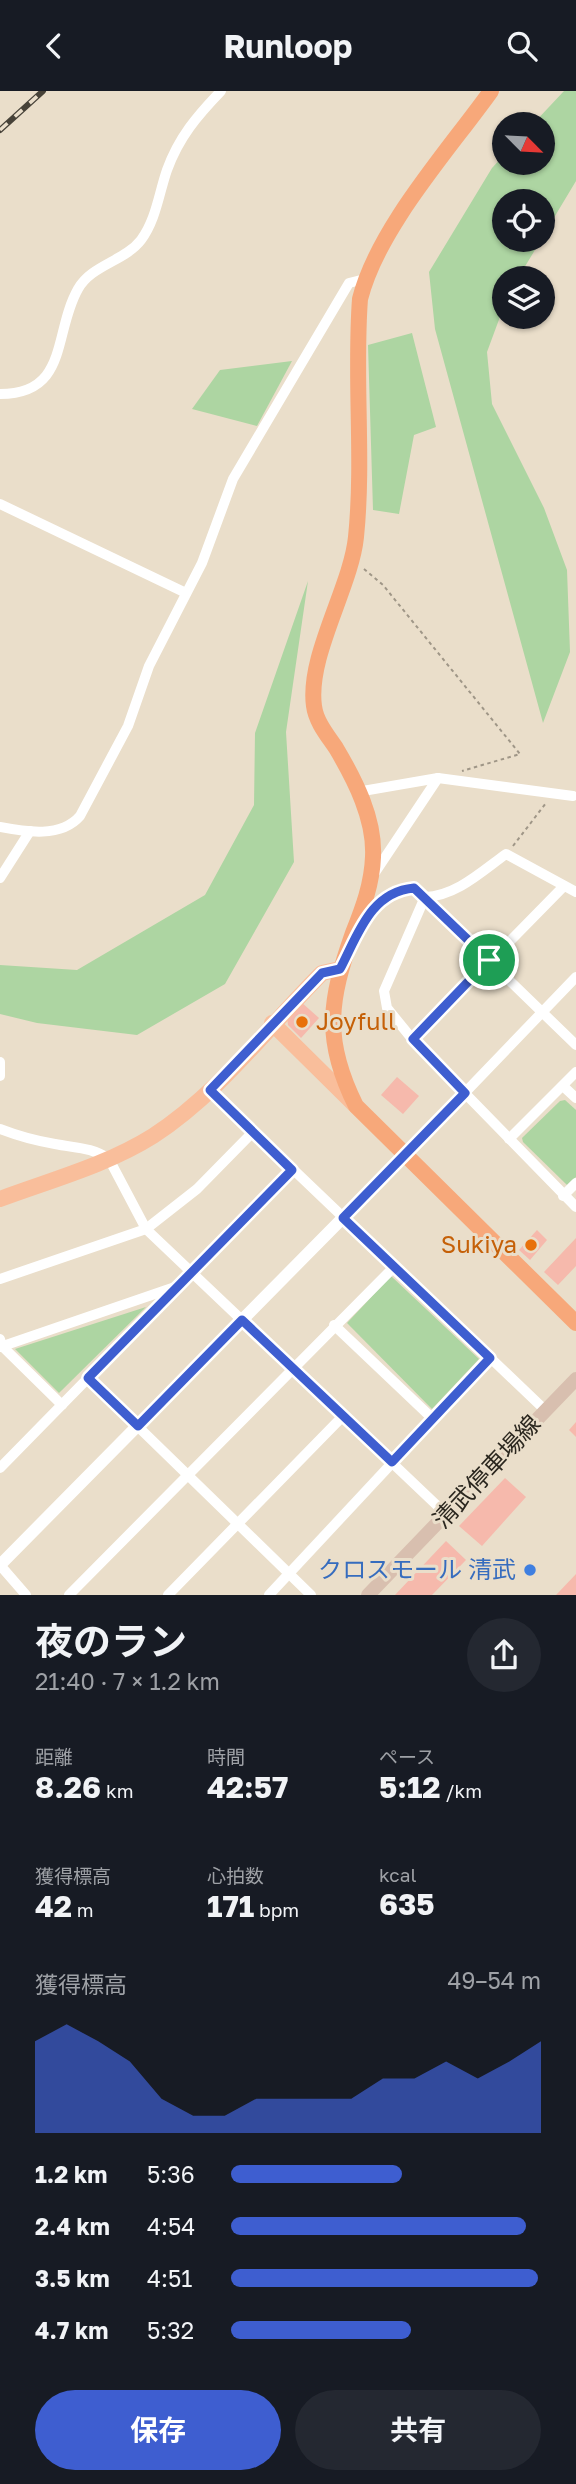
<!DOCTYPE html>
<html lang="ja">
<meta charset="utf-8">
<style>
:root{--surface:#171b24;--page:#242831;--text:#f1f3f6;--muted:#9ea1a6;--accent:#3e5ed0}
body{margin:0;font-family:"Golos Text","Noto Sans JP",sans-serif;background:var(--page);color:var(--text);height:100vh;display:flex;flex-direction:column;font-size:26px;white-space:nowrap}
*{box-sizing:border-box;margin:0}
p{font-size:23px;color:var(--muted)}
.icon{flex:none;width:38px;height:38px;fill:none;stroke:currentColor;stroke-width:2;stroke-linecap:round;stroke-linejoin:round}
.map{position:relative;height:1504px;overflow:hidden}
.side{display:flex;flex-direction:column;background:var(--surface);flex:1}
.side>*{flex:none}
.needle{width:46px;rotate:114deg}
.buttons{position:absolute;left:492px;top:21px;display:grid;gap:14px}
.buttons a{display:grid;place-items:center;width:63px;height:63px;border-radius:50%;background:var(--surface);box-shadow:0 2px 5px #0004;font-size:35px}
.pin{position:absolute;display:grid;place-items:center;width:60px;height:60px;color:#fff;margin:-30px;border:4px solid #fff;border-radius:50%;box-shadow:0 2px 7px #0007}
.round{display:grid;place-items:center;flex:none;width:74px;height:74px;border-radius:37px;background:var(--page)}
.headline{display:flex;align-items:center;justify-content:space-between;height:119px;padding:0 35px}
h1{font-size:38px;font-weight:700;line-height:52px}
.metrics{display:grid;grid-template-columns:repeat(3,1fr);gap:10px;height:119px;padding:7px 35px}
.metrics div{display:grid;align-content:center}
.metrics b{font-size:30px;font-weight:700}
.metrics small{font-size:19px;font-weight:400}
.metrics p{font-size:19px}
.chart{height:196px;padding:14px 35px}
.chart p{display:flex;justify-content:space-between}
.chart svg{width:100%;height:126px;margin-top:7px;fill:var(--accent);opacity:.7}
.primary-button{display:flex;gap:14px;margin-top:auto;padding:14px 35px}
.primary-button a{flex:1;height:80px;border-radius:42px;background:var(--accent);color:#fff;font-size:28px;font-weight:700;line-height:80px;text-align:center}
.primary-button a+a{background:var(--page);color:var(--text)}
ul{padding:0 35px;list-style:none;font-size:23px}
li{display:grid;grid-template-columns:112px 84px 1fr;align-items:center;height:52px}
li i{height:18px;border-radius:9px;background:var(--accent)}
header{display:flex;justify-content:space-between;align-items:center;height:91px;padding:0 35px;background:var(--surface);font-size:32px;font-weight:700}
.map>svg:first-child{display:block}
.green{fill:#add5a2}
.building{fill:#f6b9ac}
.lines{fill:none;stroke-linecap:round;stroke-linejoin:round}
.path{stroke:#9f9687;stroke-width:2;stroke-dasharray:3.5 3.5;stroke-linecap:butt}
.minor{stroke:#fff;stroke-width:10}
.tertiary{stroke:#fff;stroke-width:12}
.secondary{stroke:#d8bfaf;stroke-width:14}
.primary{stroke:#f9be9b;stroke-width:16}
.trunk{stroke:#f7a87a;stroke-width:16}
.rail-casing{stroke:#474238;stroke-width:6}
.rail{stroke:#eadeca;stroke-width:3.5;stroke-dasharray:10;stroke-linecap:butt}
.route-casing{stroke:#fff;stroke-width:14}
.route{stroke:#3e5ed0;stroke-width:9}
.food-dot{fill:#e8710a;stroke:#eadeca;stroke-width:2.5}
.shop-dot{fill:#3f7fe0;stroke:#eadeca;stroke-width:2.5}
.labels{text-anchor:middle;stroke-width:6;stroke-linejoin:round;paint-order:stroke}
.food-label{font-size:24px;fill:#c56008;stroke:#eadeca;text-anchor:start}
.street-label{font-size:24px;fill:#2b271f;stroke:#eadeca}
.shop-label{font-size:24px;fill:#366cbe;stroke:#eadeca;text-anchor:end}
</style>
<header><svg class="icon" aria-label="back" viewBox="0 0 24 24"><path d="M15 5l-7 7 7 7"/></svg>Runloop<svg class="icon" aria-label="search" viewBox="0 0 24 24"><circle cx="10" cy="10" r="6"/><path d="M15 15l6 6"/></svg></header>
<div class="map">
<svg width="576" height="1504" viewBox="0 0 576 1504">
<rect width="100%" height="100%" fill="#eadeca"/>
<g class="green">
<path d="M564 0H576V90L543 145 542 110H504V149H541L518 187H504V215L487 261 492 313 544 417 567 479 570 561 543 632 435 238 429 181 492 77 504 64V72H542V33H533Z"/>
<path d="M412 242 436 336 414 344 399 423 373 419 368 254Z"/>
<path d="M292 270 257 335 192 318 220 279Z"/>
<path d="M308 490 286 641 294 771 225 893 137 944 37 932 0 923V874L77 879 205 804 254 714 255 642Z"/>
<path d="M565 1009 576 1019V1086L567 1094 523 1051 522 1047 560 1010Z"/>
<path d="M391 1185 479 1268 432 1318 347 1232Z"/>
<path d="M146 1216 59 1302 15 1258Z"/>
</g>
<g class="building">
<path d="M301 911 319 927 301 947 288 934 287 926Z"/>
<path d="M397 986 419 1005 403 1023 381 1004Z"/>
<path d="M537 1139 547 1149 530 1169 519 1159Z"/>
<path d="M576 1147V1175L558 1194 544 1181Z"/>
<path d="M576 1331V1346L569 1339Z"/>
<path d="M505 1387 526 1406 482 1455 459 1435Z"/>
<path d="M446 1450 466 1469 432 1504H395Z"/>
<path d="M576 1483V1504H556Z"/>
</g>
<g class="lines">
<g class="path">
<path d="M364 478 383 494 520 663 462 680"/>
<path d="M513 755 546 712"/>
</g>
<g class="minor">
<path d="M0 303C69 303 53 242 78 198 91 174 125 170 141 149 156 129 159 102 167 79 179 46 197 25 221 0"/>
<path d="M0 413 186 502"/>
<path d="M357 701 438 687"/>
<path d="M0 736C26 741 61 747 80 725L128 635 149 575 202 472 233 388 349 192 365 188"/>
<path d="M374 783 438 687 573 705"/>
<path d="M0 787 30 740"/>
<path d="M425 806 384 900 387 917 413 949 576 1116"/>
<path d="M425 806C456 805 481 781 506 763L576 801"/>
<path d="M363 834C374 813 389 799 414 797L576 954"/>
<path d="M413 949 564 795"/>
<path d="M0 971V985"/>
<path d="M563 995 576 1007"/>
<path d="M210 999 545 1319"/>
<path d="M0 1038C18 1045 36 1050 55 1053 75 1057 92 1056 109 1068L146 1138 447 1424"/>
<path d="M509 1048 576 981"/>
<path d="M405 1064 576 886"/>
<path d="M563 1105 576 1092"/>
<path d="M0 1188 146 1138 197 1098 253 1041"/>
<path d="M334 1234 433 1328"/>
<path d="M0 1248 2 1255 62 1314"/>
<path d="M0 1256 175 1196"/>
<path d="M88 1287 311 1504"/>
<path d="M0 1377 292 1079"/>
<path d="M0 1474 26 1504"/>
<path d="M69 1504 394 1176"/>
<path d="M168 1504 343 1325"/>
<path d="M269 1504 490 1267"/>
</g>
<path class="tertiary" d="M0 1474 405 1064"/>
<path class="secondary" d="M368 1504 576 1288"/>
<g class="primary">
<path d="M272 932 355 1014"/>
<path d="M0 1108C51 1089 107 1074 153 1045 218 1003 268 936 322 882L340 878"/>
</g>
<path class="trunk" d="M491 0C448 60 378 137 360 208 354 287 364 367 356 446 351 496 307 565 314 615 316 631 328 645 336 657 355 689 375 728 373 766 372 793 363 817 353 842 329 910 323 949 356 1015L576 1232"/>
<g class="rail-casing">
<path id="rail" d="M0 39 43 0"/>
</g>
<use href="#rail" class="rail"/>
</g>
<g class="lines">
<g class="route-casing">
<path id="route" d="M414 797 489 869 413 948 465 1002 343 1127 490 1267 392 1371 242 1229 138 1335 88 1287 292 1079 210 999 322 882 340 878C358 844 370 801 414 797Z"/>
</g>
<use href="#route" class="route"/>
</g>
<g class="food-dot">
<circle cx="302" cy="931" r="7"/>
<circle cx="531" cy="1154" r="7"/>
</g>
<circle class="shop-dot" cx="530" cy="1479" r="7"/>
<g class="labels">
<g class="food-label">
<text x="316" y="939">Joyfull</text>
<text x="517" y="1162" text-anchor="end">Sukiya</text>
</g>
<g class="street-label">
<text transform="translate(487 1381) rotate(-47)" y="8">清武停車場線</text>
</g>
<g class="shop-label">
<text x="516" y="1487">クロスモール 清武</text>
</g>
</g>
</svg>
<div class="buttons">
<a><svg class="needle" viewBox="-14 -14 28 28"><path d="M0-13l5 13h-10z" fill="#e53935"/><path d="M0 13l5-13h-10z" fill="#9ea1a6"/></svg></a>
<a><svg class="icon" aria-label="locate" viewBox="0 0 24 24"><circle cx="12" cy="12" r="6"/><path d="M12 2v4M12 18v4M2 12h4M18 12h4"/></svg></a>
<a><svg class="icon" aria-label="layers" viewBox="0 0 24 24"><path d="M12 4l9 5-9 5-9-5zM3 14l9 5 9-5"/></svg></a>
</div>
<div class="pin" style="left:489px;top:869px;background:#1e9e55"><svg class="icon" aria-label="arrive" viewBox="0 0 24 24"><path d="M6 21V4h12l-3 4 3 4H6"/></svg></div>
</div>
<section class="side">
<div class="headline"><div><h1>夜のラン</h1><p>21:40 · 7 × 1.2 km</p></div><a class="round"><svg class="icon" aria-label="share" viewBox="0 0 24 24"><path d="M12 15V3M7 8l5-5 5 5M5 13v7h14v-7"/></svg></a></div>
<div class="metrics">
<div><p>距離</p><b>8.26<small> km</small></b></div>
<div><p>時間</p><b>42:57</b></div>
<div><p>ペース</p><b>5:12<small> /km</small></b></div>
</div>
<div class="metrics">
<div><p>獲得標高</p><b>42<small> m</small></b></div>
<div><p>心拍数</p><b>171<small> bpm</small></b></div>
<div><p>kcal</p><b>635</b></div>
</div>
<div class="chart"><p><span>獲得標高</span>49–54 m</p>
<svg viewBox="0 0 160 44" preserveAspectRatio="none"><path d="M0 44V12L10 6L20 12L30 19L40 32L50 38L60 38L70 32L80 32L90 32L100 32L110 25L120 25L130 19L140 25L150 19L160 12V44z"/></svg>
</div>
<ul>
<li><b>1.2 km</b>5:36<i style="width:55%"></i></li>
<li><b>2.4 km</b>4:54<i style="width:95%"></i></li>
<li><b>3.5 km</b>4:51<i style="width:99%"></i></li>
<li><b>4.7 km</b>5:32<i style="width:58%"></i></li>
</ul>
<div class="primary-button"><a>保存</a><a>共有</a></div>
</section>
